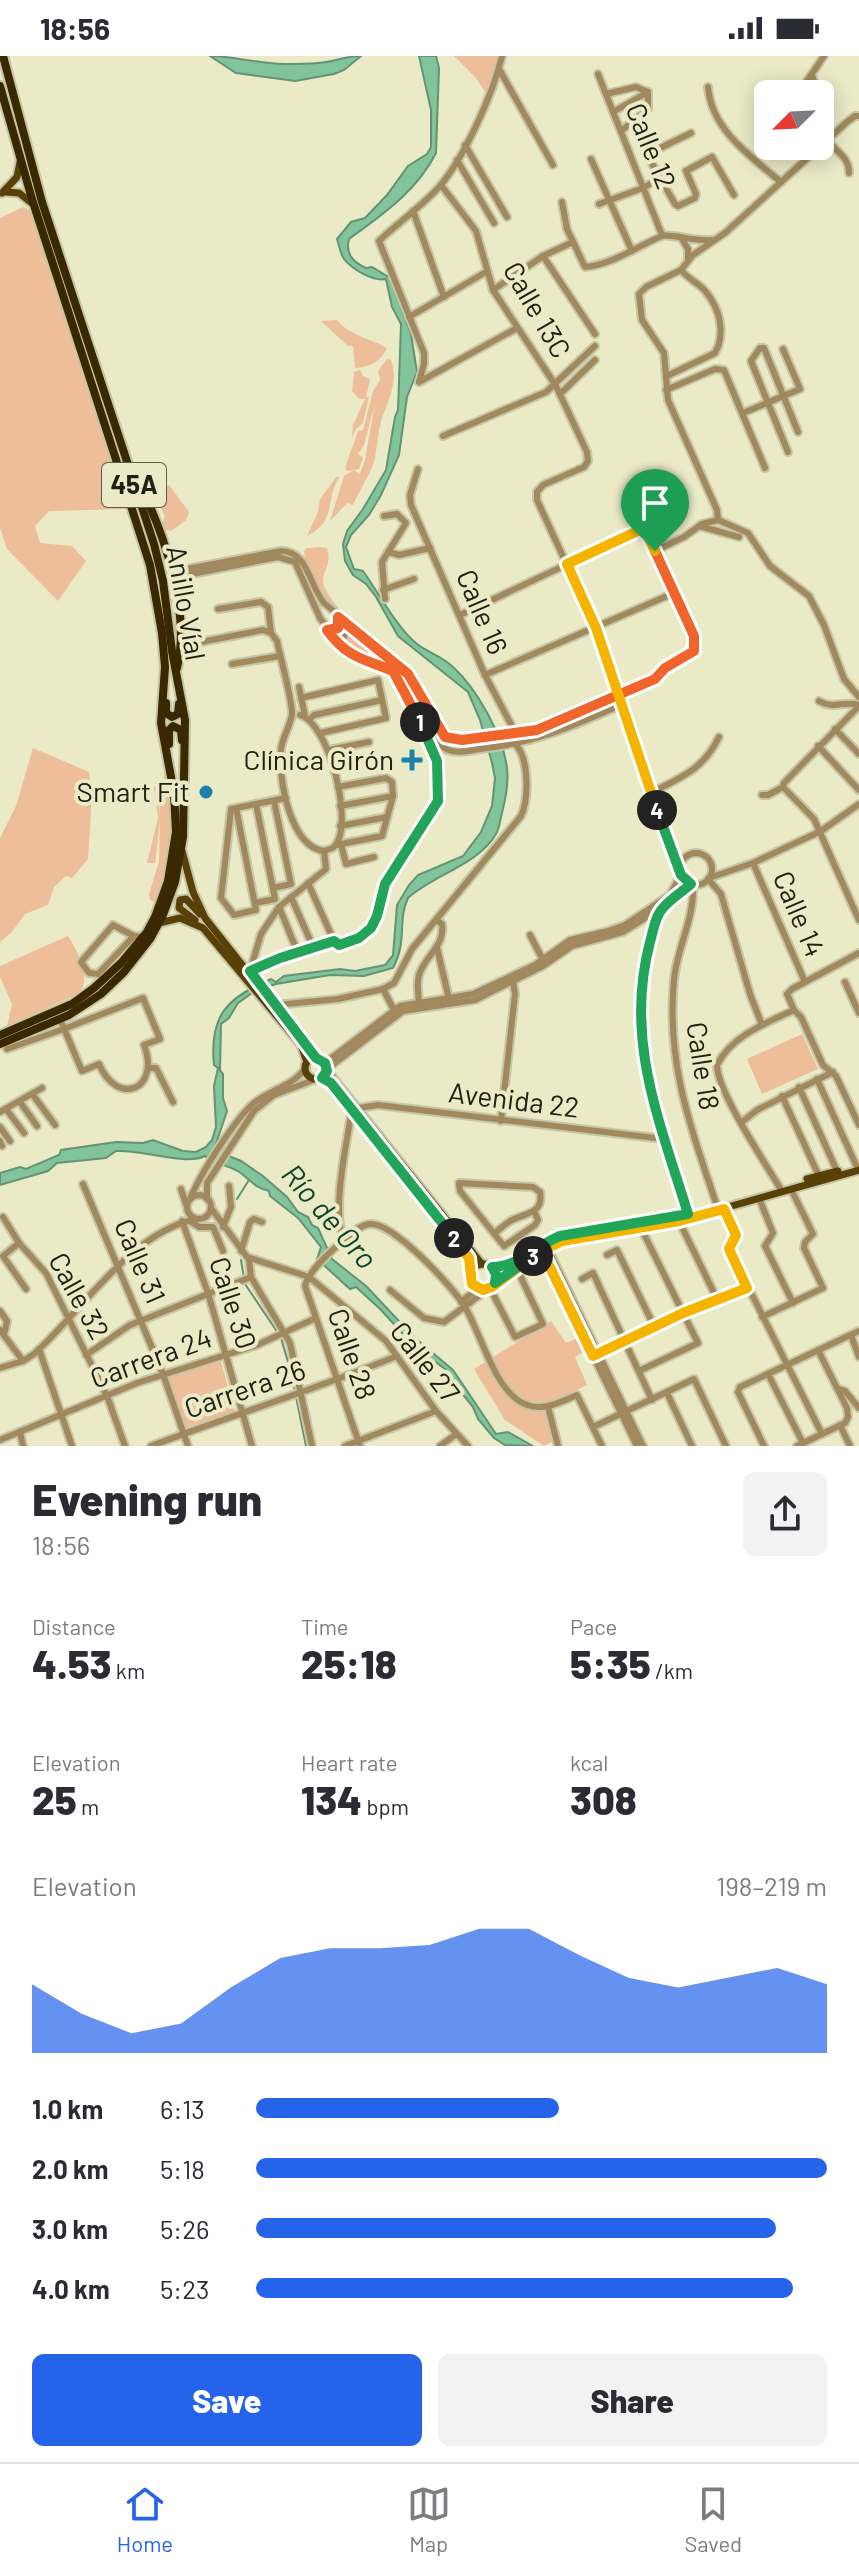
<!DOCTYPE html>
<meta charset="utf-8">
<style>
:root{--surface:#fff;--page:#f2f2f3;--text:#2b2b33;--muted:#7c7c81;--line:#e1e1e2;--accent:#2563eb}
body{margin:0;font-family:Barlow,sans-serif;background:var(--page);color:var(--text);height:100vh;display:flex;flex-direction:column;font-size:30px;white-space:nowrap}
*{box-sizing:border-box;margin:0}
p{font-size:26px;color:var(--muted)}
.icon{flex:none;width:44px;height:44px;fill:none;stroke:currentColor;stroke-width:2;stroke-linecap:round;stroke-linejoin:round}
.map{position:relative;height:1390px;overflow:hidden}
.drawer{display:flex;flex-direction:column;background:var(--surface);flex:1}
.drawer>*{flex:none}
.needle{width:52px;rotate:246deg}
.buttons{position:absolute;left:754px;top:24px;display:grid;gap:16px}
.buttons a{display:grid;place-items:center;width:80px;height:80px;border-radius:12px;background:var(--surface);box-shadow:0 4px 20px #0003;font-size:40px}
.pin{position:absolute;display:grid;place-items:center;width:68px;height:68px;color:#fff;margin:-82px -34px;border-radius:50% 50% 50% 0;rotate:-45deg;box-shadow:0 0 8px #0007}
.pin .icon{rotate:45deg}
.km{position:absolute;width:40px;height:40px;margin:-20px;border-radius:50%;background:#222;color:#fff;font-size:22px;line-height:40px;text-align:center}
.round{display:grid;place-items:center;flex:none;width:84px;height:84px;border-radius:12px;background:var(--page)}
.overview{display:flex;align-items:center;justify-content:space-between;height:136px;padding:0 32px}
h1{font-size:44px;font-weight:800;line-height:60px}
.metrics{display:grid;grid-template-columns:repeat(3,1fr);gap:12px;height:136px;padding:8px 32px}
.metrics div{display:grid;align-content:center}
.metrics b{font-size:40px;font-weight:800}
.metrics small{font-size:22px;font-weight:400}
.metrics p{font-size:22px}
.chart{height:224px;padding:16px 32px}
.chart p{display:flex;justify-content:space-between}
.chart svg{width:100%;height:144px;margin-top:8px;fill:var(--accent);opacity:.7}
.button{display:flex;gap:16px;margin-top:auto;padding:16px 32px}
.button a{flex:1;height:92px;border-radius:12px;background:var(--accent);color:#fff;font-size:32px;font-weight:800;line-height:92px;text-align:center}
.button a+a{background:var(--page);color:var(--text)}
ul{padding:0 32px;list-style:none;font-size:26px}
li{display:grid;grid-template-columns:128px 96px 1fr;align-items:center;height:60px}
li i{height:20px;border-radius:10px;background:var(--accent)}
.status{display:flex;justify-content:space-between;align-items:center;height:56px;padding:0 40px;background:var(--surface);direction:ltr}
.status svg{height:22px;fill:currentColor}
.tab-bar{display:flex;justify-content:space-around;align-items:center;height:112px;border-top:2px solid var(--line);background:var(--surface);font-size:22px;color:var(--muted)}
.tab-bar a{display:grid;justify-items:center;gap:4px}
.tab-bar .active{color:var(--accent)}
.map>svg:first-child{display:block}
.green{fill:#eebd99}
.water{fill:#81c49c;stroke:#649373;stroke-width:2}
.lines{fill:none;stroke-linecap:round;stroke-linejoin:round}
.stream{stroke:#649373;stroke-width:2}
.minor-casing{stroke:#c6c6a7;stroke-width:10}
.major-casing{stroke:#c6c6a7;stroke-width:11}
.highway-casing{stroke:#c6c6a7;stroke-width:12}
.minor{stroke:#a1895d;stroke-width:6}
.major{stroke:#584006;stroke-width:7}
.highway{stroke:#3a2900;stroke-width:8}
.split-1-casing{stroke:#fff;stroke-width:16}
.split-2-casing{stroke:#fff;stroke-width:16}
.split-3-casing{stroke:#fff;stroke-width:16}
.split-4-casing{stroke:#fff;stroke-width:16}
.split-5-casing{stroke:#fff;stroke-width:16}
.split-1{stroke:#f0652b;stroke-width:10}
.split-2{stroke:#22a559;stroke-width:10}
.split-3{stroke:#f5b400;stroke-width:10}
.split-4{stroke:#22a559;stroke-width:10}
.split-5{stroke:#f5b400;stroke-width:10}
.poi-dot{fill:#1c82ac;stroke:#eaeac7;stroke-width:3}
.labels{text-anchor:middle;stroke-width:8;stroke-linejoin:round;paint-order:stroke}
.shield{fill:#eaeac7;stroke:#5d5d4a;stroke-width:2}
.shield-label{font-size:26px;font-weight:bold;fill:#202014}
.street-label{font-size:28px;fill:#202014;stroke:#eaeac7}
.poi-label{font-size:28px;fill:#202014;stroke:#eaeac7;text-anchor:end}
.water-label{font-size:30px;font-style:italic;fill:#0d4329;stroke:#eaeac7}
</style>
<div class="status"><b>18:56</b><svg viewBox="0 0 49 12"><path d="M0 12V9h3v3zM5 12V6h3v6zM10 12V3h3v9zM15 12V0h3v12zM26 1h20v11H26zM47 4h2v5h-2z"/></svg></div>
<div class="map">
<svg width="859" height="1390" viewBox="0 0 859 1390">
<rect width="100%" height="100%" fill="#eaeac7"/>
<g class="green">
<path d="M454 0H499L487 39 476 22Z"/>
<path d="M23 151 30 155 126 453 49 455 35 470 40 487 72 490 86 505 58 545 7 493 0 472V162Z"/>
<path d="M337 264C350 280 370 282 387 292 381 306 369 311 355 312L353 290H348L321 265Z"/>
<path d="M387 303 391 304C399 326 388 344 381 365 378 377 377 390 375 402 372 417 359 434 353 449L347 447 330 465 344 420 354 414 360 418 365 404 375 347 364 389 358 398 363 402 359 413 347 415 345 412 358 375 363 374 373 335 380 324 378 315Z"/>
<path d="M360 314 363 320 370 323 366 342 369 340 363 367 356 373 352 382 353 369 365 343H359L352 335 354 316Z"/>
<path d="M337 420 339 422C324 445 338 464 307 480L318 456 320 443Z"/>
<path d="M156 426 162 434 169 429 189 456 186 464 171 475 163 473 161 469 165 461 152 432Z"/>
<path d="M319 491 327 492C335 520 307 516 339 552L337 554C322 539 306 517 304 495L307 492Z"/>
<path d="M350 578 391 608 350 595 345 583Z"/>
<path d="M33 692 89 716 92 738 88 803 72 822 66 820 54 831 48 849 25 858 11 877 0 886V782L16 750Z"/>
<path d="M166 708C177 751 175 806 156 847L150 844 149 838 159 806 160 765 155 807H147L158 762 154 731 158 727 160 760V726L163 725Z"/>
<path d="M68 880C78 897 93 921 78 938L7 970 12 948 0 921V910Z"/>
<path d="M802 978 818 1013 762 1038 747 1003Z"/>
<path d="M551 1265 566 1287 580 1281 587 1294 575 1301 587 1329 545 1349 553 1385 544 1390 505 1364 474 1313Z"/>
<path d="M220 1302 235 1356 184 1372 164 1319Z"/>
</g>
<g class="water">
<path d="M210 0C234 0 259 8 285 8 296 8 307 8 317 7 333 6 346 0 361 0L344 14 334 18 295 25 236 17Z"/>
<path d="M419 0H436L439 12 436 97C417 135 383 158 349 183 345 198 353 206 366 212L372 211 390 222 411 278 417 316 407 341 399 399 381 439 369 459 351 479 346 491 354 513 363 515C378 536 397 572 417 588 427 596 442 600 453 611 477 633 503 679 507 712 509 728 505 745 501 761 500 766 499 773 496 778 478 809 433 819 408 842 397 865 408 884 393 912L364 920 330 919 276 928 255 935 238 947 229 962 221 968 220 1014 223 1018V1042L227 1055 214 1094 241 1105 263 1120 287 1141 298 1156 308 1161 312 1169 318 1172 332 1203 366 1230 415 1282 453 1314 496 1378 508 1376 533 1390 505 1389 494 1382 478 1363 473 1351 452 1325 445 1313 415 1291 380 1253 356 1231 350 1233 317 1203 321 1191 298 1162 270 1140 269 1135C256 1132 253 1127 242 1118 231 1109 215 1109 205 1100 185 1110 142 1093 116 1095L106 1102 57 1107 48 1115 0 1129V1117L20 1111 26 1113 59 1099 61 1094 116 1086 143 1087 153 1084 183 1095 196 1096 206 1091 212 1084 216 1071 214 1030 218 1012 214 1009C209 959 227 942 271 923L276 926 284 920 340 913 355 915 385 909 393 899 397 849 409 829 418 819 463 800 481 776 492 750 495 722 492 707 480 664 468 636 398 580 376 541 366 528 353 519 345 505 343 488 347 475 363 453 386 414 395 361 398 354 401 268 392 251 386 223C373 226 352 213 344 203 340 197 339 189 337 183L351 166 365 162 387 139 408 110 427 98 431 91V54Z"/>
</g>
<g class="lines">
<g class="stream">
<path d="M237 1143 249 1124"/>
<path d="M241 1204 245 1228 278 1277"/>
<path d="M281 1282 291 1316 306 1390"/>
</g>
<g class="minor-casing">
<g id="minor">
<path d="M499 13 553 109"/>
<path d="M598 18 662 179"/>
<path d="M812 19 818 38"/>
<path d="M708 31C711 73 751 101 781 126"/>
<path d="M606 38 636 31 648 36V53L621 75"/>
<path d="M804 38 807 25 824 0"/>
<path d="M820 42C826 55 822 71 828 83 835 97 849 99 849 117"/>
<path d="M613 56 648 36"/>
<path d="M465 89 507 161"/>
<path d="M591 103 632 195"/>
<path d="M457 104 494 167"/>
<path d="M660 122 649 102 650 97 691 77"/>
<path d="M441 129 476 175 493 234 556 330 587 396 588 405 584 411 543 429 537 436V444L596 572 670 793 680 812"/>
<path d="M562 146 567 173 585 211C611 209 638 190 662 180 669 177 696 186 711 184"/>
<path d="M599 148 643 132 660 122 675 148 678 150 695 142 696 138 686 115 712 101 734 139"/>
<path d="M413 155 444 241"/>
<path d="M682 183 688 193V203"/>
<path d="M543 200 595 278"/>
<path d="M493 234 543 200 573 186"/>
<path d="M409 261 486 216"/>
<path d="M667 320 715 297C726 278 720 253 706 236 699 227 688 223 681 214"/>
<path d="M419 326 424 308V297L379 185C399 166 422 150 440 130 465 100 493 38 502 0"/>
<path d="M419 326 517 272"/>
<path d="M666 334 715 313 724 314 765 412"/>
<path d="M560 338 595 304"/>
<path d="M743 357 800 333 783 293"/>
<path d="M443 380 546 336 595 290"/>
<path d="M788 396 751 305 760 292H764L798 376"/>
<path d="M418 413 410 439 411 449 485 619 516 678"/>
<path d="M384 460 397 458 406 467 382 506 385 543"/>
<path d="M718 464 717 454 668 344 664 297 642 264 639 238 646 231 681 214 693 199 725 177 847 66 855 60H859"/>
<path d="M718 464 748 477 770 510 809 540 824 569 844 623 859 641"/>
<path d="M699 470 739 481"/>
<path d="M655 495 684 481 702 468 718 464"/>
<path d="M388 496 399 499 430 492"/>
<path d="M170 507 178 512 187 513 281 495C308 495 309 529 324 547L408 618 441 678 449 683 462 684 537 674 655 623C667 610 688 605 696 591L694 580 644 472 460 559"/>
<path d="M174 529 179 522 187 519 278 501 295 506 320 562 342 592 356 602 393 615 403 622C416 639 429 679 443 691 453 699 468 695 480 693 535 687 571 671 621 649"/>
<path d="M383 534 414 523"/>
<path d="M218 553 261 546 268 551 271 577 277 585C280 600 293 647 292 658 291 669 282 681 281 694 278 722 290 791 324 795"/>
<path d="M327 574 338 572V561"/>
<path d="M342 592C340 582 345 575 356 574"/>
<path d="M181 598 191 588 263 574 271 577"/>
<path d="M232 608 280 600"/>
<path d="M485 619 674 537"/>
<path d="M299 631 305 660"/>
<path d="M301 642 378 624 386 662 321 677"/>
<path d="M819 645C833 654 845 644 859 649"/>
<path d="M300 659C330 668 354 768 335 790 332 793 328 794 324 795"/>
<path d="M310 663 314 659 382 644"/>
<path d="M835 673 859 698"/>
<path d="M818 690 859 734"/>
<path d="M329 694 369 686"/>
<path d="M334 712 373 705"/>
<path d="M338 731 386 722 392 726 393 740 340 750"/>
<path d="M783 731 814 763 859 864"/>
<path d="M651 737C681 721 703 714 719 681"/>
<path d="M762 739H768L783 731 784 727 859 650"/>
<path d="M236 752 256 854 234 859 221 842 231 753 286 742"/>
<path d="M340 770 387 761"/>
<path d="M341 788 346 808 374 801"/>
<path d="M336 789 382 780 393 740"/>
<circle cx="696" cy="813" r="16"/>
<path d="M753 807 805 926"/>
<path d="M709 822 753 807 821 775 859 748"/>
<path d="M708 823 721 838 750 938 762 969"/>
<path d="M308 827 334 885"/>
<path d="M693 829C695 862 677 891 674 924 666 1008 691 1072 717 1150"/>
<path d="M273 832 291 828 274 745"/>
<path d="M291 841 314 893"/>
<path d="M255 847 275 843 256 748"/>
<path d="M279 851 298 897"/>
<path d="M661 854C651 877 647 901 644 926 634 1017 663 1073 688 1158"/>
<path d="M530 879 543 904"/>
<path d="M134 880 98 918 89 917 81 906 113 869 134 880 143 881"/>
<path d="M334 885 339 889 359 882 375 867 390 820 438 745 435 695 395 618"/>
<path d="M437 892 449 943"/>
<path d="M859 897 792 933 787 938 794 954 801 961 823 1009 836 1020 859 1069"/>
<path d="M250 915 261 878 279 851 326 813 324 795"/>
<path d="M250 915 280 902 334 885"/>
<path d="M845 926 859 957"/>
<path d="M383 933 394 954"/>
<path d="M419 946C418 935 416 924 421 914 429 897 445 888 442 868L436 864"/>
<path d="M276 949 338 943 383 933 394 927 412 893 521 760C529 743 529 703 516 689"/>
<path d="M7 993 58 975 69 971 143 942 160 983 144 989C161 1033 118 1052 99 1008L82 1015 60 963"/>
<path d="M325 1007 400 950 473 938 535 909 570 884 608 875 625 869 670 839 681 819"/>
<path d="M150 1012H156L173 1046"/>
<path d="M327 1013 403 955 475 944 543 910 572 890 623 876 671 846 691 828"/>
<path d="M817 1023 856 1109"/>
<path d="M799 1031 837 1115"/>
<path d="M33 1039 55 1069"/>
<path d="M782 1040 819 1120"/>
<path d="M20 1046 37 1070"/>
<path d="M359 1052 378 1049 664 1083"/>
<path d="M6 1053 24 1077"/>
<path d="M0 1056 42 1032"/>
<path d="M501 1065 515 938 513 925"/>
<path d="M742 1066 757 1054 833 1016"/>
<path d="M0 1071 10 1085"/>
<path d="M0 1085 2 1090"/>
<path d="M83 1128 163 1318 188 1390"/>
<path d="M780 1132C764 1105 717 1035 717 1009 731 980 766 967 794 954"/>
<path d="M181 1133 186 1148"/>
<circle cx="199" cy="1151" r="12"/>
<path d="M759 1142 773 1177 765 1190 793 1247"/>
<path d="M190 1143C200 1119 234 1064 254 1047 271 1033 294 1030 306 1011"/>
<path d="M207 1143V1127L254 1055 274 1039 316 1023"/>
<path d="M211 1152 247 1201 309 1221 386 1285 436 1355 468 1390"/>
<path d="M724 1153 736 1179 730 1189 731 1197 822 1378"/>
<path d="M3 1161 19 1187 46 1217 107 1340 125 1390"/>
<path d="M182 1165 208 1237 252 1390"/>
<path d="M190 1165 199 1171H213L223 1195"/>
<path d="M679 1165 717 1243"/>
<path d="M223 1171 231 1151 229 1130"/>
<path d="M494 1178C499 1173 505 1169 510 1165 525 1157 544 1158 540 1136L533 1131 459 1127 460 1135 504 1190 535 1169 538 1164 534 1155"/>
<path d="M344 1184C331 1155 347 1086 352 1053"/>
<path d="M19 1187 3 1200 26 1233"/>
<path d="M549 1191V1195L643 1390"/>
<path d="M241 1195 250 1166 254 1163 262 1166"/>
<path d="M538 1197 544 1199 637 1390"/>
<path d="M607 1199 617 1194 654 1270"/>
<path d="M249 1203 251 1221 290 1287 312 1390"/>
<path d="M582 1223 593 1217 652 1344"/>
<path d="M490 1232 515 1281 543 1268 517 1213"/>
<path d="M390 1234 424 1262 444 1266 488 1233"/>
<path d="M461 1246 473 1236 472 1228"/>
<path d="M0 1255 7 1265 4 1279"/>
<path d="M762 1261 823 1232 804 1192 805 1186 813 1178 791 1133"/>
<path d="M0 1274 23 1305"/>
<path d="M851 1279 859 1301"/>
<path d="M39 1293 72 1390"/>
<path d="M86 1299 130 1269 251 1221"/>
<path d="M596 1299 683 1257 747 1232"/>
<path d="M0 1312 23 1305 34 1298C82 1255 131 1176 196 1163"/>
<path d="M639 1315 698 1287 641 1172"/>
<path d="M768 1318 803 1387"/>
<path d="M838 1333 845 1335 859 1352"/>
<path d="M667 1337 692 1390"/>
<path d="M548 1351 558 1390"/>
<path d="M840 1369 850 1390"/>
<path d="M593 1371 694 1323 726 1390"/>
<path d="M20 1376 23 1390"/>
<path d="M0 1384 137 1327 257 1289 316 1262"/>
<path d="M151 1390C233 1359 316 1333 397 1300"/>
<path d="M345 1390 436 1355"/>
<path d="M360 1390 305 1230C309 1214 331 1195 344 1184 351 1178 360 1169 370 1168 393 1166 453 1231 465 1251 481 1278 493 1328 519 1345 539 1358 558 1347 577 1339L602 1390"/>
<path d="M440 1390 455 1379"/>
<path d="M764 1390 738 1336 740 1331 859 1275"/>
<path d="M797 1390 845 1367 848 1361 847 1352 818 1294"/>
</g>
</g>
<g class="major-casing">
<g id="major">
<path d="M6 136 19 137 33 148"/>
<path d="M2 137 17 121 20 106"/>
<path d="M182 795 193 836 205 862 316 1002"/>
<path d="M195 864 179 852 180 844 186 843 200 858"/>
<path d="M159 867 180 862 203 872 301 989 307 1006"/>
<circle cx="316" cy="1012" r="11"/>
<path d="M327 1015 481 1207"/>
<path d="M322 1022 331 1027 465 1195 471 1215"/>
<path d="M807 1123 838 1115"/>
<circle cx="483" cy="1221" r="13"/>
<path d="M492 1211C517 1212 533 1191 554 1182 574 1174 596 1174 617 1171"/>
<path d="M495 1227 538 1197 562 1185 689 1162 859 1114"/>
</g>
</g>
<g class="highway-casing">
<g id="highway">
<path d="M0 30 32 143 150 509 162 577 165 611 161 667 174 737 176 776 168 825 155 861 147 876 121 907 94 932 72 948 0 979"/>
<path d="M138 426C164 475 191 557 177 612"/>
<path d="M166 647V657L172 661 178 658 179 648"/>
<path d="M169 688V674L173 670 181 674 182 684"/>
<path d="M0 988 69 959 101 938 124 916 150 883 163 859 175 826 183 781 185 664 172 595 163 525 154 488 42 146 3 0"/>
</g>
</g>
<use href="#minor" class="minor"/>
<use href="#major" class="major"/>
<use href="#highway" class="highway"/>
</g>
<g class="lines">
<g class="split-1-casing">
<path id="split-1" d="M420 666 393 615C364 603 347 602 327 574L338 572V561L408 618 445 681 462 684 537 674 655 623 665 612 694 595V580L655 495"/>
</g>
<g class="split-2-casing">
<path id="split-2" d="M420 666 437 705 438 745 385 828 377 860 371 872 359 882 339 889 334 885 280 902 250 915 316 1002 325 1007 327 1015 322 1022 331 1027 454 1182"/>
</g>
<g class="split-3-casing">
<path id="split-3" d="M454 1182 469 1202 472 1228 483 1234 492 1231 538 1197 562 1185 679 1165 724 1153 736 1179 729 1193 747 1232 683 1257 593 1300 544 1199 538 1197 533 1200"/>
</g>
<g class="split-4-casing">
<path id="split-4" d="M533 1200 495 1227 496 1218 492 1211C518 1211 537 1189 560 1180L688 1158C660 1066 624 984 650 886 653 876 655 860 663 852 670 843 682 836 691 828L681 819 657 754"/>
</g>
<g class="split-5-casing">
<path id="split-5" d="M655 495 644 472 567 508 596 572 657 754"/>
</g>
<use href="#split-1" class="split-1"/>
<use href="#split-2" class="split-2"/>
<use href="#split-3" class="split-3"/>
<use href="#split-4" class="split-4"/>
<use href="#split-5" class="split-5"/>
</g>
<g class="poi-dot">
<path d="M408 692h8v8h8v8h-8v8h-8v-8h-8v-8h8z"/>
<circle cx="206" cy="736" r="8"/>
</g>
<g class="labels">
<rect class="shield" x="102" y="407" width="64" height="44" rx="6"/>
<g class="shield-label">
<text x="134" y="438">45A</text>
</g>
<g class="street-label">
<text transform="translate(651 90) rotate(68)" y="10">Calle 12</text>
<text transform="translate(537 254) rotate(60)" y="10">Calle 13C</text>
<text transform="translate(186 547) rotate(80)" y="10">Anillo Víal</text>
<text transform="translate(482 556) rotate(67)" y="10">Calle 16</text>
<text transform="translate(799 858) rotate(67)" y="10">Calle 14</text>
<text transform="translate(703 1010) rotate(81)" y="10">Calle 18</text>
<text transform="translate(514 1044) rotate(7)" y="10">Avenida 22</text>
<text transform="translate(140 1205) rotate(67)" y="10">Calle 31</text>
<text transform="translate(79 1240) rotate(61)" y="10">Calle 32</text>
<text transform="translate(233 1247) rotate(72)" y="10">Calle 30</text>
<text transform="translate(352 1298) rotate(71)" y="10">Calle 28</text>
<text transform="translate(151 1302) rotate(-20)" y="10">Carrera 24</text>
<text transform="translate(425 1306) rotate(52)" y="10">Calle 27</text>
<text transform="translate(245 1333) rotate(-19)" y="10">Carrera 26</text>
</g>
<g class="poi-label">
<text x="394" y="714">Clínica Girón</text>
<text x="190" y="746">Smart Fit</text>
</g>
<g class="water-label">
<text transform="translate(329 1161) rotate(49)" y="10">Río de Oro</text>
</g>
</g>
</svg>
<div class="buttons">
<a><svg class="needle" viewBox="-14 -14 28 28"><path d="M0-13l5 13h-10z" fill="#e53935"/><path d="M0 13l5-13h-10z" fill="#7c7c81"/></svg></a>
</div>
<div class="pin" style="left:655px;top:495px;background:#1e9e55"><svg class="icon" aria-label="arrive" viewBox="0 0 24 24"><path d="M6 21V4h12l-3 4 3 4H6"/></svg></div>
<b class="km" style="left:420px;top:666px">1</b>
<b class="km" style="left:454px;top:1182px">2</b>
<b class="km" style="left:533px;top:1200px">3</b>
<b class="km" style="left:657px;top:754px">4</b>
</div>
<section class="drawer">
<div class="overview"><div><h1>Evening run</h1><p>18:56</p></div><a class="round"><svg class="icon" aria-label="share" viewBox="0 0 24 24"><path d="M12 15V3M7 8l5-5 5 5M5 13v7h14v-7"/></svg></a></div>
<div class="metrics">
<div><p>Distance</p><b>4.53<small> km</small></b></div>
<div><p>Time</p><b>25:18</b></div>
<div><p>Pace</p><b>5:35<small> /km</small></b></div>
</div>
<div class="metrics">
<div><p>Elevation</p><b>25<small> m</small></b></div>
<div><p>Heart rate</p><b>134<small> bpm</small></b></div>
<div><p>kcal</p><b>308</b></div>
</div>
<div class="chart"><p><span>Elevation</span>198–219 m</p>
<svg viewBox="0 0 160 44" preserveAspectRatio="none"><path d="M0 44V23L10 32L20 38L30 35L40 24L50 15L60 12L70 12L80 11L90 6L100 6L110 14L120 21L130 24L140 21L150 18L160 23V44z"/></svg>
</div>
<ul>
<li><b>1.0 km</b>6:13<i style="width:53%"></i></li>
<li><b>2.0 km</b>5:18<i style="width:100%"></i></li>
<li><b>3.0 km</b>5:26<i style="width:91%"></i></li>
<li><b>4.0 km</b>5:23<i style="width:94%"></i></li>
</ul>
<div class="button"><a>Save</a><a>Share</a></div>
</section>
<nav class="tab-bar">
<a class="active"><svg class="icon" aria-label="home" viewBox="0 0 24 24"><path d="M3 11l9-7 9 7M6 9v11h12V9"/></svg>Home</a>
<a><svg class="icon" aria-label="map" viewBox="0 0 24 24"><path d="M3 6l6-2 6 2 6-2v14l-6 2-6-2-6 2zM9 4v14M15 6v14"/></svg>Map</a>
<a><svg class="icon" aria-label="saved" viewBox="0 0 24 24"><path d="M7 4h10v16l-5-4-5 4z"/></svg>Saved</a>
</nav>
